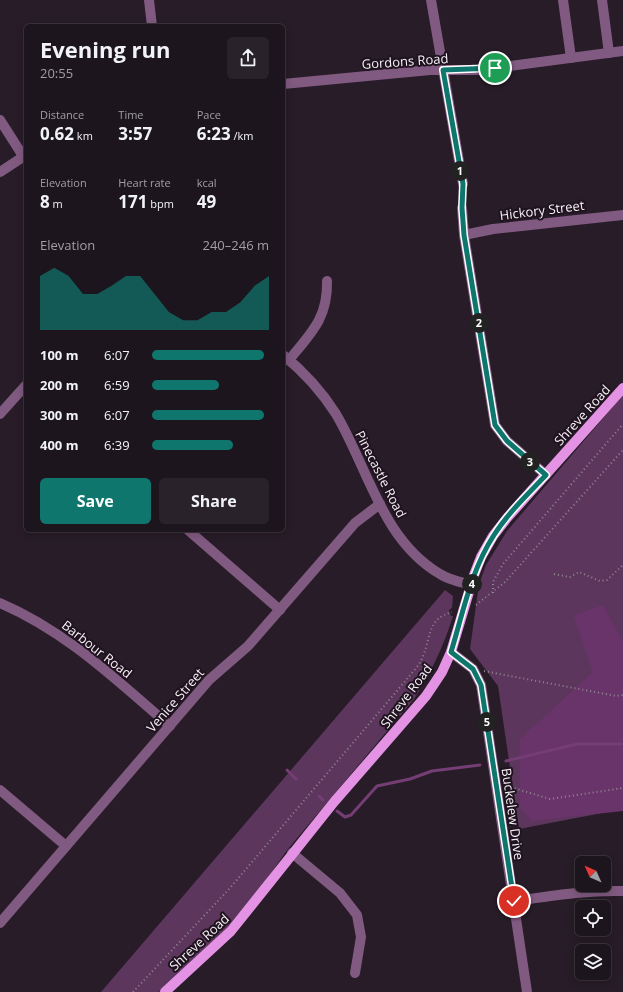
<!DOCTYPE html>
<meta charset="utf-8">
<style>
:root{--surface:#1d151d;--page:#2a222a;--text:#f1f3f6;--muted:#a09fa4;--line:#3b343b;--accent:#0f766e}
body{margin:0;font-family:"Open Sans",sans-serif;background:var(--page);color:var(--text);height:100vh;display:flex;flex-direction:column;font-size:15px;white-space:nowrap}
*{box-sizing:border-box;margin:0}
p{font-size:13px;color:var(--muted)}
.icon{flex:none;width:22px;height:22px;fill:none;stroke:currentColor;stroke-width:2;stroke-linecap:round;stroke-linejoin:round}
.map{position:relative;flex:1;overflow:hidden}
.details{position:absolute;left:24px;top:24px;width:261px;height:508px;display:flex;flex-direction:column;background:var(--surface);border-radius:6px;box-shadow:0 2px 10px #0003,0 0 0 1px var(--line)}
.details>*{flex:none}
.needle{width:26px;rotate:315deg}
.controls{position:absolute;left:575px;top:856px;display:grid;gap:8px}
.controls a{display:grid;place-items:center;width:36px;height:36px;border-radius:6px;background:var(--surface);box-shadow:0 2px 10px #0003,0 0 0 1px var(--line);font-size:20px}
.pin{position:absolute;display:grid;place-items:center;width:34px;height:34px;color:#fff;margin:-17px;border:2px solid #fff;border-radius:50%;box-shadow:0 1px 4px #0007}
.km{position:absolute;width:20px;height:20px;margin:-10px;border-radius:50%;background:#222;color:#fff;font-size:11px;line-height:20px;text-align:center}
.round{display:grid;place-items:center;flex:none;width:42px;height:42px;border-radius:6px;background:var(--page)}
.summary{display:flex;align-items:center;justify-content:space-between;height:68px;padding:0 16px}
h1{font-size:22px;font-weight:700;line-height:30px}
.metrics{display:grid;grid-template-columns:repeat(3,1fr);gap:6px;height:68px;padding:4px 16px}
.metrics div{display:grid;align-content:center}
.metrics b{font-size:17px;font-weight:700}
.metrics small{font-size:11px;font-weight:400}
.metrics p{font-size:11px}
.chart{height:112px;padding:8px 16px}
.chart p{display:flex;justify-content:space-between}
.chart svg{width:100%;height:72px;margin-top:4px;fill:var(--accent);opacity:.7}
.primary-button{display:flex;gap:8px;margin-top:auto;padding:8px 16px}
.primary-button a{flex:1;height:46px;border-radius:6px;background:var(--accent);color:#fff;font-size:16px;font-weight:700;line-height:46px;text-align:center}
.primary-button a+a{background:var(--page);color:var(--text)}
ul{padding:0 16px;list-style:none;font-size:13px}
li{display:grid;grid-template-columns:64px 48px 1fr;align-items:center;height:30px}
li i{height:10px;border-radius:5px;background:var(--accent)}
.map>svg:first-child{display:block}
.green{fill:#5c365d}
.forest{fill:#693469}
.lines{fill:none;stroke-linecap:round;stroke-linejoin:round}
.stream{stroke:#743e75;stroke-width:3}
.path{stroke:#918791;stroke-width:2;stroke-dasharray:1 3;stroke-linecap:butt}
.minor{stroke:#815a81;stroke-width:10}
.major{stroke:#e493e4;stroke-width:10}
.route-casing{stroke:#fff;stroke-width:8}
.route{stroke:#0f766e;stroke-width:5}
.labels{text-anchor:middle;stroke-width:4;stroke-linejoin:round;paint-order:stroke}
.street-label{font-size:13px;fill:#f8eff7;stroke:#1e131e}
</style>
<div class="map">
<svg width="623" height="992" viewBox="0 0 623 992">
<rect width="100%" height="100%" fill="#271c27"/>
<g class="green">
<path d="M623 395V809L519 829 498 686 470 649 479 584 486 565 507 531Z"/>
<path d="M445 590 453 596 452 608 449 610 451 616H453C444 646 431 672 414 699L288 849 256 894 227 928 159 992H101Z"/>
</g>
<path class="forest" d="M603 605 623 642V811L532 821 520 808V739L593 672 574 615Z"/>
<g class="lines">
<g class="stream">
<path d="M506 761 577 744H623"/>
<path d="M287 770 296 779"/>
<path d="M319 796 323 800"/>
<path d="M337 811 345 817 351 815 377 786 410 779 432 771 480 765"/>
</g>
<g class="path">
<path d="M554 574 570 577 579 572 600 581 607 580 623 565"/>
<path d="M493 593V582L503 564 623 424"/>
<path d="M476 605 505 582 623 450"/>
<path d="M484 671 616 696 623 695"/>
<path d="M507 786 550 799 623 788"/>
<path d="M133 992 230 888 407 679C412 672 420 665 423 656 431 637 427 619 452 612"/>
</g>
<g class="minor">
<path d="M149 0 152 26"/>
<path d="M431 0 463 184"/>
<path d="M563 0 571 58"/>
<path d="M602 0 609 53"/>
<path d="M283 84 430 70H479L623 51"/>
<path d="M0 120 23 156"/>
<path d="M0 172 26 155"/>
<path d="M462 208 464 235 495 425 507 441 546 475"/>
<path d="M464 235 493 229 623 215"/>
<path d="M283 355C303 371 322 392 336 414 368 468 382 540 440 574 449 580 461 582 471 585"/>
<path d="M289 360C311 333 328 318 327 281"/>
<path d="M0 414 26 385"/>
<path d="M188 530 280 610"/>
<path d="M0 603C66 631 116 680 170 726"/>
<path d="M451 652 473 669 481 685 527 992"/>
<path d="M0 790 66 846"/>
<path d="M292 853 340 893 357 915 361 937 355 973"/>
<path d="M515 901C551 896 586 890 623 891"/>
<path d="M0 923 209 680 248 646 355 523 380 504"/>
</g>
<path class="major" d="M165 992 231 931 334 802 426 696 442 672 451 652 474 575 481 557 493 536 507 518 623 388"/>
</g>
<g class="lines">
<g class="route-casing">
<path id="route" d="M495 68 443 70 463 184 462 208 464 235 495 425 507 441 546 475C528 494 508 513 494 535 471 570 463 613 451 652L473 669 481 685 514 901"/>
</g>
<use href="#route" class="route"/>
</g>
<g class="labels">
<g class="street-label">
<text transform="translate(405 61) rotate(-4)" y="5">Gordons Road</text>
<text transform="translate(542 210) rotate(-7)" y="5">Hickory Street</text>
<text transform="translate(582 415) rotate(-48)" y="5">Shreve Road</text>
<text transform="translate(381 474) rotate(63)" y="5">Pinecastle Road</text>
<text transform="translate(97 649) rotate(38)" y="5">Barbour Road</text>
<text transform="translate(406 696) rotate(-53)" y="5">Shreve Road</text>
<text transform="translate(175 700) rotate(-49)" y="5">Venice Street</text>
<text transform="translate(513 814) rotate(82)" y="5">Buckelew Drive</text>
<text transform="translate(199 942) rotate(-43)" y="5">Shreve Road</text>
</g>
</g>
</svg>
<div class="controls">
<a><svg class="needle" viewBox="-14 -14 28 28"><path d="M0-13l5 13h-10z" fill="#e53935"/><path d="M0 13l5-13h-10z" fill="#a09fa4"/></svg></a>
<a><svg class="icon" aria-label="locate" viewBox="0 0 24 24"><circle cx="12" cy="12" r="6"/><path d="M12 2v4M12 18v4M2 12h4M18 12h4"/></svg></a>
<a><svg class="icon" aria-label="layers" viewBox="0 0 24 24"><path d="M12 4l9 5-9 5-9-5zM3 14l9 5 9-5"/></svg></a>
</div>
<div class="pin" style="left:495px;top:68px;background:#1e9e55"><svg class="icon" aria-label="arrive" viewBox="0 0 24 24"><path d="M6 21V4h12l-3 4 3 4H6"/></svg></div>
<div class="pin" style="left:514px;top:901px;background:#d93025"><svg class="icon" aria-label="check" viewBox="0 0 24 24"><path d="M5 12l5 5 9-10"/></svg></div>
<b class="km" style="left:460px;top:171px">1</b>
<b class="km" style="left:479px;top:323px">2</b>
<b class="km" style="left:530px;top:462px">3</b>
<b class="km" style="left:472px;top:584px">4</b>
<b class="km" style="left:487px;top:722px">5</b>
<section class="details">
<div class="summary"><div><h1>Evening run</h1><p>20:55</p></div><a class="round"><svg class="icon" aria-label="share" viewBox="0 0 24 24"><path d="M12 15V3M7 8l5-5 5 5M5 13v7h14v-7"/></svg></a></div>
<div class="metrics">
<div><p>Distance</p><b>0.62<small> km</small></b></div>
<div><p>Time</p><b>3:57</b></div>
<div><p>Pace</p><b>6:23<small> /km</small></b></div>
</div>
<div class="metrics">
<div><p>Elevation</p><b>8<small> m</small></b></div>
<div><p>Heart rate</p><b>171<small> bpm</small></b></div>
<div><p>kcal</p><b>49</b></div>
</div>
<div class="chart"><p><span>Elevation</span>240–246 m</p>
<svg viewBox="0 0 160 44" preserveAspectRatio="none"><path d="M0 44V11L10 6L20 11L30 22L40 22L50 17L60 11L70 11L80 22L90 33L100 38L110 38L120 33L130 33L140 27L150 17L160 11V44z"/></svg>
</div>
<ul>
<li><b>100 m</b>6:07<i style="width:96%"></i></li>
<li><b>200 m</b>6:59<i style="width:57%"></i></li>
<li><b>300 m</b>6:07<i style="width:96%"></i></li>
<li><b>400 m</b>6:39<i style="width:69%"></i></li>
</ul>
<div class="primary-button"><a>Save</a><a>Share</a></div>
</section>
</div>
